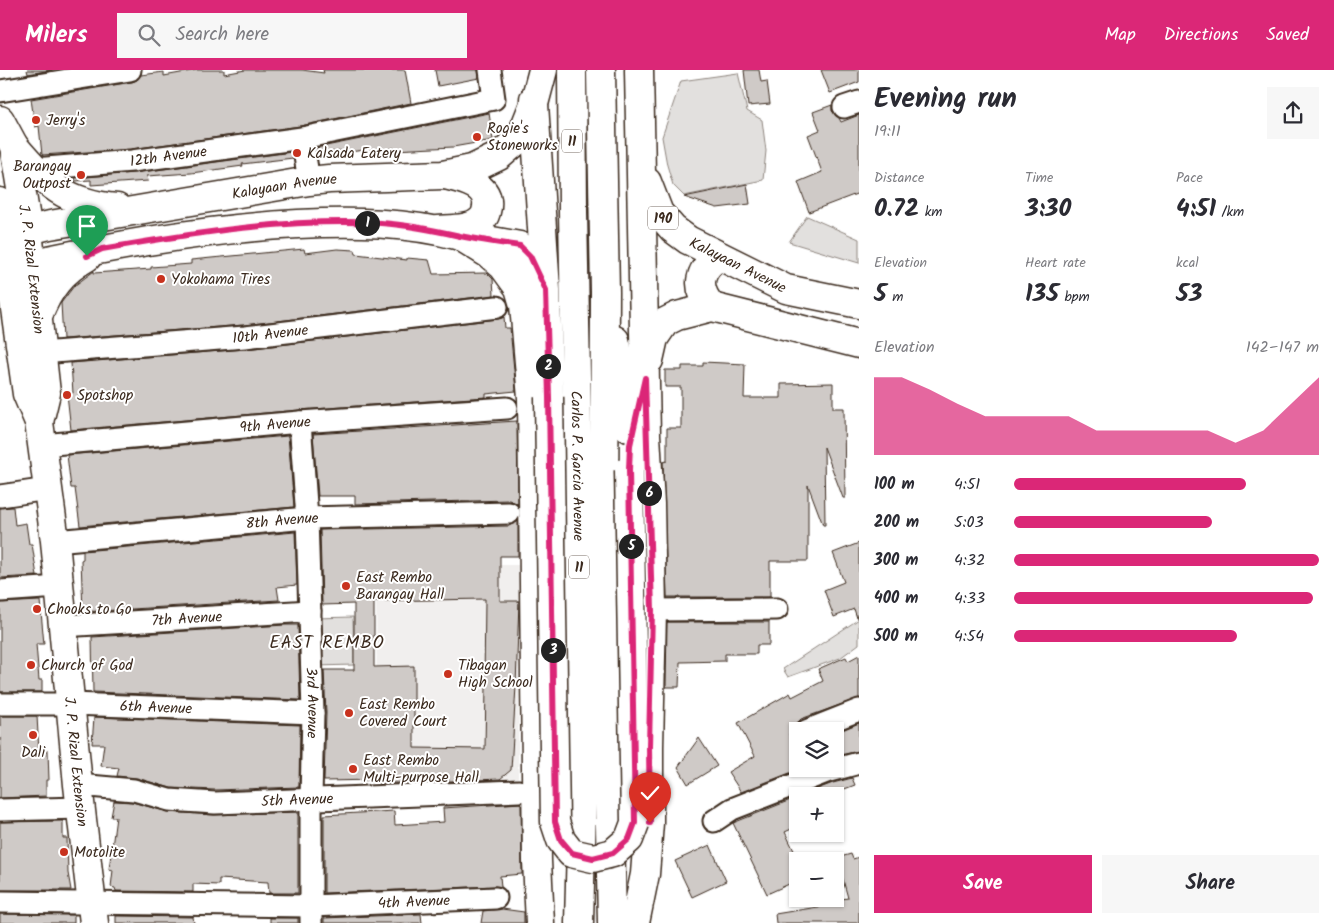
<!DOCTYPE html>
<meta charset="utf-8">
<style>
:root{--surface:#fff;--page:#f7f7f7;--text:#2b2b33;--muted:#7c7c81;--accent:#db2777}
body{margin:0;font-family:Kalam,sans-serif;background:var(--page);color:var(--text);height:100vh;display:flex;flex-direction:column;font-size:19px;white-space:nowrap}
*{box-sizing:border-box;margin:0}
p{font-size:16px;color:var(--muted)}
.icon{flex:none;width:28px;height:28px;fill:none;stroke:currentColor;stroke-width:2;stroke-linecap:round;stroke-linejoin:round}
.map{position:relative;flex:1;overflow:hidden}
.details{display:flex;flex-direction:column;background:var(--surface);width:475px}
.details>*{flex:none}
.controls{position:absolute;left:789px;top:652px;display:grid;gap:10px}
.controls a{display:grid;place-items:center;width:55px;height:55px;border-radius:0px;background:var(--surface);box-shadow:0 1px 4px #0004;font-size:25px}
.pin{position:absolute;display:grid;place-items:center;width:42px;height:42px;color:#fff;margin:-51px -21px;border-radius:50% 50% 50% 0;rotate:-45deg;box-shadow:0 0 5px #0007}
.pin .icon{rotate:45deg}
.km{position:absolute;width:25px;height:25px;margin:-12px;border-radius:50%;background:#222;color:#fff;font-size:14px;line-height:25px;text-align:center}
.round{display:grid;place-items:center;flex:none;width:52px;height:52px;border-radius:0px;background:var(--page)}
.head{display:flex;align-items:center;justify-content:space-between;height:85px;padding:0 15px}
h1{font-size:28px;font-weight:700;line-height:38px}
.metrics{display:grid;grid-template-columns:repeat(3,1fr);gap:8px;height:85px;padding:5px 15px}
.metrics div{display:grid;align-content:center}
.metrics b{font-size:25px;font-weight:700}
.metrics small{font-size:14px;font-weight:400}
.metrics p{font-size:14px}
.chart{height:140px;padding:10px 15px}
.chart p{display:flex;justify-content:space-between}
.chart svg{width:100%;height:90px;margin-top:5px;fill:var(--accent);opacity:.7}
.button{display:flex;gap:10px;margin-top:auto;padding:10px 15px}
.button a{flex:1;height:58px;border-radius:0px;background:var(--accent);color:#fff;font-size:20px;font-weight:700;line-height:58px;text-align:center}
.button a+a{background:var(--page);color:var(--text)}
ul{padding:0 15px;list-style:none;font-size:16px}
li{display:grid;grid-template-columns:80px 60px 1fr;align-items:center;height:38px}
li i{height:12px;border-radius:6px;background:var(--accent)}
header{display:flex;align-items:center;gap:30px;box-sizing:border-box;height:70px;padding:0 25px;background:var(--accent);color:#fff}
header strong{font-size:24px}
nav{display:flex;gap:28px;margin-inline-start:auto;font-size:18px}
.search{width:350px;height:45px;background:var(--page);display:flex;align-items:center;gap:12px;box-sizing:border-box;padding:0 18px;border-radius:0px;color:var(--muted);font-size:19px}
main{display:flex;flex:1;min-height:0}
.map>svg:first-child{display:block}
.built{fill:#f1efee}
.green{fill:#e2e0de;stroke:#8e857e}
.building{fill:#cfcac7;stroke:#3b2a1e;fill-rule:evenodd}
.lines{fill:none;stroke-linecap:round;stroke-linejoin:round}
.street-casing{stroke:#3b2a1e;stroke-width:25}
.secondary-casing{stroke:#3b2a1e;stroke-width:31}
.primary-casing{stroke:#3b2a1e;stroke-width:31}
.street{stroke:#fff;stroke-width:21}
.secondary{stroke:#fff;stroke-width:28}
.primary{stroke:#fff;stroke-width:28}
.primary-bridge-casing{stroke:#3b2a1e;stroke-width:31;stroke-linecap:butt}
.primary-bridge{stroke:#fff;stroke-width:28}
.route-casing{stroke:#fff;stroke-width:10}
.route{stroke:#db2777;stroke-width:6}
.poi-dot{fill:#c8321e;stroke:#fff;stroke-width:2}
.labels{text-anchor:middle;stroke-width:4;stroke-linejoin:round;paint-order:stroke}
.shield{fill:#fff;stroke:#766a62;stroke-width:1}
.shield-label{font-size:14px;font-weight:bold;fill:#3b2a1e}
.poi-label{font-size:15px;fill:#3b2a1e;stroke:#fff;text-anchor:start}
.street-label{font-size:15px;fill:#3b2a1e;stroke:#fff}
.quarter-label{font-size:18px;letter-spacing:1px;fill:#3b2a1e;stroke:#fff}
</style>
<header>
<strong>Milers</strong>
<div class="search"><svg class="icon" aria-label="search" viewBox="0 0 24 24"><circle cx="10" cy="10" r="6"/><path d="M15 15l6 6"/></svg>Search here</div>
<nav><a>Map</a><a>Directions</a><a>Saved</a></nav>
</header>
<main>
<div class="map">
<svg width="859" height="853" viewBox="0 0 859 853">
<rect width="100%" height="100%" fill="#fff"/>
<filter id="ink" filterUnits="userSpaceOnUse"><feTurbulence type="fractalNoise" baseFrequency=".02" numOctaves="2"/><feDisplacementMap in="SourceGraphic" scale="10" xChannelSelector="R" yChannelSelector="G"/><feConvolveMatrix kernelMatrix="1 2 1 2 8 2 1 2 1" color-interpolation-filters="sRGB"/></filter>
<g filter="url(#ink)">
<path class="built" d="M376 495H520L518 716 377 714Z"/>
<g class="green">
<path d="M738 3 747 41 762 50 766 81 763 110 684 126 673 115 667 95 662 67 681 11Z"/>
<path d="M807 146 859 169V193L789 172Z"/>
<path d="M353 547 354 595 315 596V548Z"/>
<path d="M859 549V574L840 588 788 607 783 599Z"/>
</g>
<g class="building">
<path d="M27 0H52L28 4Z"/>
<path d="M197 0H224V4L245 0H302L324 3 323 0H405L411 33 300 56 131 79 42 85 39 56 35 57 31 29 132 12 137 10 141 5 164 2V6Z"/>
<path d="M435 0H478L479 8 438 16Z"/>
<path d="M744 0H759L761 12 767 11 770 34 748 36Z"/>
<path d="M821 0H859V12L830 23Z"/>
<path d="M832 35V41L839 48 841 52 859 45V123L809 142 798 112 822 102 808 65 820 60 813 42Z"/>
<path d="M489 43 493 70 453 77 394 80V78L366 82V80L348 82V80L317 84 316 78Z"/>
<path d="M292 82 293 88 242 94 243 96 191 103 147 106 148 111 91 115V110L75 111V108L134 103Z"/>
<path d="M747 114 750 134 717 138 684 127Z"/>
<path d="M304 179 305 183 337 179 355 180 356 184 407 190V188L429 190 433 204 487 203 493 209 494 225 244 255 63 269 61 233 74 216 94 201V203L151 199V197L191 194V190Z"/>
<path d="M504 247 505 258H510L516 321 486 324V327L299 340 71 360 67 324 73 323 71 293 246 279 498 249Z"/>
<path d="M703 292 745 294 744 328H781V314L833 313V338H844L845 428H843L824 377 825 455H823L808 415V491H770V527H667L663 392 667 391V358H681V317H665V300H682V296H703Z"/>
<path d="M517 351 518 434 509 430 355 434V426H318L313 364Z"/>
<path d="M288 366 294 437 80 456 75 418H71L67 385Z"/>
<path d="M13 437 15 455 26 453 29 474H32L37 506 0 508V438Z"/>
<path d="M518 451V486H500V531H519L516 616 511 700 500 709 402 713H378V710L324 711 326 643 324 600H354V534L322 535 320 460 509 456ZM485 529 484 615H486L485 679 414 678V596L374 597V531Z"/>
<path d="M295 462 297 515 277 517 279 530 83 542 81 490 83 489V481Z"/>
<path d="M859 473V548H857L854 539 834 547 824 520 844 512 833 483Z"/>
<path d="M40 531 44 574H36L39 610H42V622H0V533Z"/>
<path d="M667 552H769V575H757V584H725V591L680 592 679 617H666Z"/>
<path d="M285 555H298L300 630 93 622 92 567Z"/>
<path d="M859 585V628L801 649 796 654 794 662 789 664 798 686V699H800L741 722 728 702 755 686 738 653 790 623 792 627 823 611 818 599 846 587 848 591Z"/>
<path d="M0 646H37L39 682 48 681 49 710H46V726L0 728V682H1Z"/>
<path d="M94 647 300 655 299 717 215 720 171 718 137 708 117 706 119 698 101 696 104 674H92Z"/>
<path d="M859 653V681L835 686V663Z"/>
<path d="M699 668 717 696 688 714 678 697Z"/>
<path d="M852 708 855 715 826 726H799L833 713Z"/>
<path d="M798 727V756L785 762 798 789V810L767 824 733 753Z"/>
<path d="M114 731 132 732 168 742 214 745 298 742V823H269L268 812 219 809V815L193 814V822L116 821 115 818 111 817 113 800 109 799 116 747H111Z"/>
<path d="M521 733 522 804 500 806 501 817 495 816 324 823V745L394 741 395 755 444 752 443 738Z"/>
<path d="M63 751V768H67L68 803 71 820H0V752Z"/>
<path d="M710 775 726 811 692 827 675 791Z"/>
<path d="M851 784 853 789 859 787V853H776L775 844 836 834 835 830 848 828 837 788Z"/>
<path d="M502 839 524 842V853H481L483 841Z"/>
<path d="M0 844 74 845V853H0Z"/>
<path d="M421 844 422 853H324V848Z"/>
<path d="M116 846 193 847 194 853H116Z"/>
<rect x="270" y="848" width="28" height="5"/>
</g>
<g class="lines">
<g class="street-casing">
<g id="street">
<path d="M0 21 130 0"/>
<path d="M844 37 859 32"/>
<path d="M302 68 309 111"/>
<path id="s1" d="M34 99 132 91 302 68 494 29 490 0"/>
<path id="s2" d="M41 283 245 267 497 237"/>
<path id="s3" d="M300 352 307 448 313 643 311 729V853"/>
<path id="s4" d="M42 375 300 352 507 338"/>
<path d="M0 426 48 419"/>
<path id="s5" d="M55 471 307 448 509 443"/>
<path d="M0 521 59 517"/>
<path d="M652 540 777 539"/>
<path id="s6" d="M62 556 310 541"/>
<path id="s7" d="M0 634H71L313 643"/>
<path d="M806 661 859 640"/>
<path id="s8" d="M78 715 134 720 169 730 215 733 519 721"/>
<path d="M0 740 81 738"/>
<path d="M714 751 732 739 829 701 859 693"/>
<path id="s9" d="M0 832 311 836 496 828"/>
</g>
</g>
<g class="secondary-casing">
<g id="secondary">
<path id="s10" d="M0 50 14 76 28 161 46 323 39 352"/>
<path d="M14 76C46 114 65 133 117 138"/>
<path id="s11" d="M0 132 27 324 39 352 55 471 78 715 94 853"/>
<path d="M438 160C451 159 471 160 480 151 485 147 486 143 487 137 490 114 461 109 445 105"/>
<path id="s12" d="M0 167 50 155 309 111 329 109 443 105 472 99 499 86 521 67 534 34V29"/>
<path d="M0 200C98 179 198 159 298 154 353 151 407 152 460 166"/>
<path d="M38 246C48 219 62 201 87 187"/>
</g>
</g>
<g class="primary-casing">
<g id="primary">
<path d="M543 0 534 34 546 220 549 327"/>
<path id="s13" d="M572 0 573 142 583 695 579 853"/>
<path d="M601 0 605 222 604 461 612 853"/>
<path id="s14" d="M647 112 659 143 673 159 688 170 786 219 859 234"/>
<path d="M460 166 489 184 503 196 519 218 524 235 532 328 537 791 540 853"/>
<path d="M469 167 520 176 529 186 542 211"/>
<path d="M712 237C695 218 698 200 719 186"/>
<path d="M615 270 625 315 629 358"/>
<path d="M649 290 654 268 665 252 677 246 712 237 859 274"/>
<path d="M635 853 645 804 649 753V677L652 540 650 434 646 365 639 0"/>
</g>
</g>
<use href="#street" class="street"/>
<use href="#secondary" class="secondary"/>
<use href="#primary" class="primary"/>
<g class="primary-bridge-casing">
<path id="primary-bridge" d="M549 327 555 752 561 770 571 783 593 788 613 783 629 769 635 753 629 400"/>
</g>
<use href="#primary-bridge" class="primary-bridge"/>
</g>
</g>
<g class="lines" filter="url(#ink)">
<g class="route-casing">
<path id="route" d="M87 186 102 179C194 163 287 148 381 153 408 155 434 160 460 166 480 170 500 173 520 176L530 186 546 220 549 327 555 752 561 770 572 783 593 788 613 783 629 769 635 753 629 400 630 375 645 308 652 540 649 676 650 753"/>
</g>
<use href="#route" class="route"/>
</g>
<g class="poi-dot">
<circle cx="36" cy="50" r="5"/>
<circle cx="477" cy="67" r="5"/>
<circle cx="297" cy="83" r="5"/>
<circle cx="81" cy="105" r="5"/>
<circle cx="161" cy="209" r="5"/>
<circle cx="67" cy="325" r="5"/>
<circle cx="346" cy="516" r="5"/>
<circle cx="37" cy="539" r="5"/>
<circle cx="31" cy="595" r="5"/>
<circle cx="448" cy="604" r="5"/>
<circle cx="349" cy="643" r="5"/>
<circle cx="33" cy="665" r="5"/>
<circle cx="353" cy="699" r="5"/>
<circle cx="64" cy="782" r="5"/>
</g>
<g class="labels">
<g class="shield">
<rect x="562" y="59.5" width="20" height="23" rx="4"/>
<rect x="648" y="136.5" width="30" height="23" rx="4"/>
<rect x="569" y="485.5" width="20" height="23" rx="4"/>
</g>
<g class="shield-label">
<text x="572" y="76">11</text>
<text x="663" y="153">190</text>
<text x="579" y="502">11</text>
</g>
<g class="poi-label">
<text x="46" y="55">Jerry's</text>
<text x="487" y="63">Rogie's<tspan x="487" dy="17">Stoneworks</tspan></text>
<text x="307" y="88">Kalsada Eatery</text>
<text x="71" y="101" text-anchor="end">Barangay<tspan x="71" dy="17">Outpost</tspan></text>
<text x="171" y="214">Yokohama Tires</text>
<text x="77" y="330">Spotshop</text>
<text x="356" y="512">East Rembo<tspan x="356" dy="17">Barangay Hall</tspan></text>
<text x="47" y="544">Chooks to Go</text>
<text x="41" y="600">Church of God</text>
<text x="458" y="600">Tibagan<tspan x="458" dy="17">High School</tspan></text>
<text x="359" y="639">East Rembo<tspan x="359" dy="17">Covered Court</tspan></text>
<text x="33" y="687" text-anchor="middle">Dali</text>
<text x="363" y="695">East Rembo<tspan x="363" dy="17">Multi-purpose Hall</tspan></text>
<text x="74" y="787">Motolite</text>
</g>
<g class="street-label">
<text dy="5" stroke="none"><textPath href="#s1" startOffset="135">12th Avenue</textPath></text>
<text dy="5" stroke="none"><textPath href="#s12" startOffset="289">Kalayaan Avenue</textPath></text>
<text dy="5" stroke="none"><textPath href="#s14" startOffset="129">Kalayaan Avenue</textPath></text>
<text dy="5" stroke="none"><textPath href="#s10" startOffset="154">J. P. Rizal Extension</textPath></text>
<text dy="5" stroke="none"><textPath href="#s2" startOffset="230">10th Avenue</textPath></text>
<text dy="5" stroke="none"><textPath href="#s4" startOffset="234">9th Avenue</textPath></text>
<text dy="5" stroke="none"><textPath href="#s13" startOffset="396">Carlos P. Garcia Avenue</textPath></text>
<text dy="5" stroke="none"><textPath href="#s5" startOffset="228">8th Avenue</textPath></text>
<text dy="5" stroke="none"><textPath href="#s6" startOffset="125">7th Avenue</textPath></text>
<text dy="5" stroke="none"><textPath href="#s3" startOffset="281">3rd Avenue</textPath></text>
<text dy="5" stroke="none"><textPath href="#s7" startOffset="156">6th Avenue</textPath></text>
<text dy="5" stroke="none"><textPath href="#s11" startOffset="566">J. P. Rizal Extension</textPath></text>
<text dy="5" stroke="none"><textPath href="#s8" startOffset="221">5th Avenue</textPath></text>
<text dy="5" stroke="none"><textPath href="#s9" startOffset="414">4th Avenue</textPath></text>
</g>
<g class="quarter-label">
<text x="327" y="578">EAST REMBO</text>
</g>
</g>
</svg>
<div class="controls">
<a><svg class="icon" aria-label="layers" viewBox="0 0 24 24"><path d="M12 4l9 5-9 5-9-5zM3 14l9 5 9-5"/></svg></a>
<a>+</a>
<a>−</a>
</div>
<div class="pin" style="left:87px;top:186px;background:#1e9e55"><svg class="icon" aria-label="arrive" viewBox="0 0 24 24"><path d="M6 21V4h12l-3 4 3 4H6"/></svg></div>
<div class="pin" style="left:650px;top:753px;background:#d93025"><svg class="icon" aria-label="check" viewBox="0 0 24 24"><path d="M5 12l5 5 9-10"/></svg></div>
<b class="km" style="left:367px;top:153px">1</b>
<b class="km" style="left:548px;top:296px">2</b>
<b class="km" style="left:553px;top:580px">3</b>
<b class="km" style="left:631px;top:476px">5</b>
<b class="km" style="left:649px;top:423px">6</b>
</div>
<section class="details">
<div class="head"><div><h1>Evening run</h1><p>19:11</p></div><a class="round"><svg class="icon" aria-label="share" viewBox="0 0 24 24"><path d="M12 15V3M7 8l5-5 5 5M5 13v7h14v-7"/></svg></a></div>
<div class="metrics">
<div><p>Distance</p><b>0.72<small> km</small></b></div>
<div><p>Time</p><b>3:30</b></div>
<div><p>Pace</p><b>4:51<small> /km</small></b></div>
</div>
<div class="metrics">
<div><p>Elevation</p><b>5<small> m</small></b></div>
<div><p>Heart rate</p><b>135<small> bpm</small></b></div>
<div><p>kcal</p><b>53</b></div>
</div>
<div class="chart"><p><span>Elevation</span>142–147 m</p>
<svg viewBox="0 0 160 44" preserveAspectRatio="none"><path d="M0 44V6L10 6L20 12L30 19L40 25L50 25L60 25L70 25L80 32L90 32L100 32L110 32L120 32L130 38L140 32L150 19L160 6V44z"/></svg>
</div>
<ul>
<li><b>100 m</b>4:51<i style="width:76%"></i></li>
<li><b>200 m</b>5:03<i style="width:65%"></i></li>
<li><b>300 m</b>4:32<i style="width:100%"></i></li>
<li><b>400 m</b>4:33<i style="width:98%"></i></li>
<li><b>500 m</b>4:54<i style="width:73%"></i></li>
</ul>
<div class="button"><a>Save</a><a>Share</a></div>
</section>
</main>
